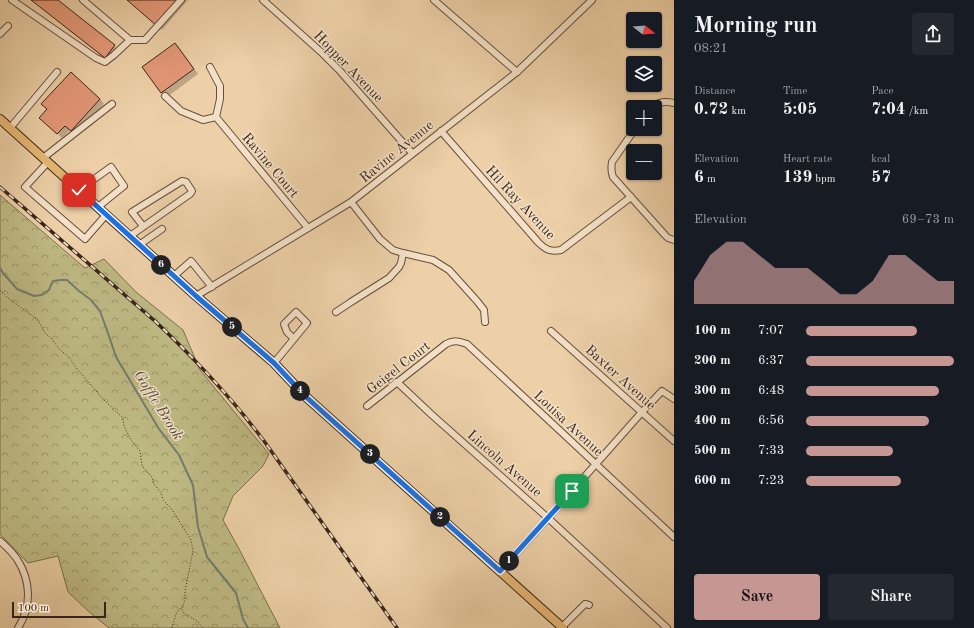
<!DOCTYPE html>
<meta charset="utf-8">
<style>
:root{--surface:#171b24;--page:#242831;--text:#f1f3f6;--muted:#9ea1a6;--accent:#c59692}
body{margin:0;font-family:"Old Standard TT",serif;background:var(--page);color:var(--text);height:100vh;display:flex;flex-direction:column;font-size:15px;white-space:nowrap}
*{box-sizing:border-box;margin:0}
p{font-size:13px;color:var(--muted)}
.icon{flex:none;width:22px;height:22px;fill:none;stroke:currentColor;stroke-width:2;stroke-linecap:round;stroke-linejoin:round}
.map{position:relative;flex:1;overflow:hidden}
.drawer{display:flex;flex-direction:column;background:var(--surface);width:300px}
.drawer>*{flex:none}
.needle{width:26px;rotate:107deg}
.buttons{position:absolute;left:626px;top:12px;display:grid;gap:8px}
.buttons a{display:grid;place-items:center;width:36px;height:36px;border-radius:4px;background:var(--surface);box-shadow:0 1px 3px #0004;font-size:20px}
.scale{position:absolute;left:12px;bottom:10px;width:94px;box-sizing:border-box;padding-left:4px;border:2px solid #392619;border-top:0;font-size:11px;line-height:14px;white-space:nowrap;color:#392619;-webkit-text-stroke:3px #f3e0c6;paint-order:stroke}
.pin{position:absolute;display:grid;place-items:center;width:34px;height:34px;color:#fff;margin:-17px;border-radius:8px;box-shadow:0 2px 6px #0006}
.km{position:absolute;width:20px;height:20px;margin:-10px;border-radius:50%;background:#222;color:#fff;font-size:11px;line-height:20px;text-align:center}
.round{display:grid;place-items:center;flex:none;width:42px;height:42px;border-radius:4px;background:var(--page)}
.summary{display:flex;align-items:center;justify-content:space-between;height:68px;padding:0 20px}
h1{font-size:22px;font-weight:700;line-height:30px}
.figures{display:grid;grid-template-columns:repeat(3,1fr);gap:6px;height:68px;padding:4px 20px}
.figures div{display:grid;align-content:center}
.figures b{font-size:17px;font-weight:700}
.figures small{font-size:11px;font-weight:400}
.figures p{font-size:11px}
.chart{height:112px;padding:8px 20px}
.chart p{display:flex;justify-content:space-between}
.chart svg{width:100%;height:72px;margin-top:4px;fill:var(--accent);opacity:.7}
.cta{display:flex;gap:8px;margin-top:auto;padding:8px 20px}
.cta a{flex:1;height:46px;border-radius:4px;background:var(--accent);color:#111;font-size:16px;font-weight:700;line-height:46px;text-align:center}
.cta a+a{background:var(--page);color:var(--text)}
ul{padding:0 20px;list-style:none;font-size:13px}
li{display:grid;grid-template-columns:64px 48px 1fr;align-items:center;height:30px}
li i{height:10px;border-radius:5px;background:var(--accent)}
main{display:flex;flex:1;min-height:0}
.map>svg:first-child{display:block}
.forest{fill:url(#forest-crowns);stroke:#7c704e}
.shadow{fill:#0003}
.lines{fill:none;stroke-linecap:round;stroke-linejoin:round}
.stream{stroke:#737d6e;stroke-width:2}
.building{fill:#e59878;stroke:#392619}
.minor-casing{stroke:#66503d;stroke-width:8}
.major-casing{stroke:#392619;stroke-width:10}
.path{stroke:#392619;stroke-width:1;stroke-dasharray:1 2;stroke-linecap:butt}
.minor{stroke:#f3e0c6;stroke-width:6}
.major{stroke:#e6b874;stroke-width:8}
.rail-casing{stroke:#392619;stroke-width:3.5}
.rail{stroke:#f3e0c6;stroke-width:2;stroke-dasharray:6;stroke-linecap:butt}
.route-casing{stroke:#fff;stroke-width:8}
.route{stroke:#1a73e8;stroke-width:5}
.labels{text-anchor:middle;stroke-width:3;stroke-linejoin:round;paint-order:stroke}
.street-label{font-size:14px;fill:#392619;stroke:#f3e0c6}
.water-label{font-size:15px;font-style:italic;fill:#514a3c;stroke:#f3e0c6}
</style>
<main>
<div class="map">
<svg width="674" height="628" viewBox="0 0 674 628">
<defs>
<pattern id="forest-crowns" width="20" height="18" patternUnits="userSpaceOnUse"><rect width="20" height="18" fill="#beb983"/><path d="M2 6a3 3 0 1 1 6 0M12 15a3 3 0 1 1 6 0" fill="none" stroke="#9b966a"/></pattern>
</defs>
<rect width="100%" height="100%" fill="#edd0a8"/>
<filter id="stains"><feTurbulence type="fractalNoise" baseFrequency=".005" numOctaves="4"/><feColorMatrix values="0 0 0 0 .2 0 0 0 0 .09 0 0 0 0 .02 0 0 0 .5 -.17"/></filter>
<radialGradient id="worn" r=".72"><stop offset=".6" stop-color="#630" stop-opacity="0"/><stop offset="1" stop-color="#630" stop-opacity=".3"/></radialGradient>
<path class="forest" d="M0 195 85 268 104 259 136 292 183 330 200 370 269 454 263 466 233 496 223 520 238 547 280 628H109L87 610 68 592 58 556 28 563 0 534Z"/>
<g class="shadow">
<path d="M31 0H56L114 46 119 50 110 62Z"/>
<path d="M128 0H188L162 30Z"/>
<path d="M175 44 180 49 198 74 167 97 162 92 144 68Z"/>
<path d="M100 99 104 104 76 135 70 130 62 138 45 122Z"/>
</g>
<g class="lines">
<path class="stream" d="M0 268 3 273 17 289 34 296 42 295 49 290 51 285 53 281 61 280H67L79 291 91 300 100 311 109 336 116 357 159 429 179 455 193 485 198 527 207 557 236 593 243 619 248 628"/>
</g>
<g class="building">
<path d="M31 0H58L115 45 105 58Z"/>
<path d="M127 0H180L157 26Z"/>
<path d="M175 43 194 69 161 93 142 67Z"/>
<path d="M71 72 100 99 71 131 65 126 57 134 39 118 47 109 41 104Z"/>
</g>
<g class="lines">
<g class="minor-casing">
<g id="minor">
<path d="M12 0 96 58 105 62 114 55 130 40 83 0"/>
<path d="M263 0 321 52 340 71 412 153"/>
<path d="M434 0 517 72"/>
<path d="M0 34 8 26"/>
<path d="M130 40H145L181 0"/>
<path d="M210 67 220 86V99L216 117"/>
<path d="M165 96 181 111 203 120 216 117"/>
<path d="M652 107C658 102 666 101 674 103"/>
<path d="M216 117 308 228"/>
<path d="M10 128 57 72"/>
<path d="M635 129 612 162C611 168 611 172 613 177L665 235 668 238 674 240"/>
<path d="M441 131 538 242C546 250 550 252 561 250L631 197"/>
<path d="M43 158 112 104"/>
<path d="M48 162 25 187 85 239 106 215"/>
<path d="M79 190 111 167 124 186 98 207"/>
<path d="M351 202 380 239 387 245 393 250 403 253 433 260 449 270 477 301 484 310 485 322"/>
<path d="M130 236 190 194 192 191 186 182 182 181 132 212 143 226"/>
<path d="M139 245 162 229"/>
<path d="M174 276 191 261 212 287"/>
<path d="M196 296 351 202 517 72 592 0"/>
<path d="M336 312 351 302 389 278 399 267 401 263 403 253"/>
<path d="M551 331 674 441"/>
<path d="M274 363 307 323 296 312 284 324 287 332 294 339"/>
<path d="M397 382 432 415 548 518 667 628"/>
<path d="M367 406 446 344C454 340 459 341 467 344L674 537"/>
<path d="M0 541C6 546 12 552 17 559 31 581 32 606 18 628"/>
<path d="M500 571 548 518 642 412 662 391 674 399"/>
<path d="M562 627 585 604H586L589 605"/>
</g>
</g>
<g class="major-casing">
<path id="major" d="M0 119 196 296 274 363 305 396 563 628"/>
</g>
<g class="path">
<path d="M0 290 8 298 38 320 45 333 51 338 60 350 69 357 77 369 104 400 123 418 124 426 131 440 140 451 142 466 152 477 154 484 161 493 163 500 171 508 191 540 193 551 185 591V599L182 610 184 613 197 621 203 628"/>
<path d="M172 628 176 614 183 605"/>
</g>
<use href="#minor" class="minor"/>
<use href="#major" class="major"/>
<g class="rail-casing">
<path id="rail" d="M0 187 156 322C196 360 231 397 264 441L397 628"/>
</g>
<use href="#rail" class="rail"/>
</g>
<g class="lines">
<g class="route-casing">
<path id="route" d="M79 190 196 296 274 363 305 396 500 571 572 491"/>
</g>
<use href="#route" class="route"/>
</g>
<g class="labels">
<g class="street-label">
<text transform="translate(349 66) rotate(46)" y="5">Hopper Avenue</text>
<text transform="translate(396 151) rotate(-39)" y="5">Ravine Avenue</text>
<text transform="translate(271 165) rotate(50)" y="5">Ravine Court</text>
<text transform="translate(521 202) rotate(47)" y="5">Hil Ray Avenue</text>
<text transform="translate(398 367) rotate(-38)" y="5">Geigel Court</text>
<text transform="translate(621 377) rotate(42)" y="5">Baxter Avenue</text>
<text transform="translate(569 423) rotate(43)" y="5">Louisa Avenue</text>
<text transform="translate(505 463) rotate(41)" y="5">Lincoln Avenue</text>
</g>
<g class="water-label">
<text transform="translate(159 405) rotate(58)" y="5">Goffle Brook</text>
</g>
</g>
<rect width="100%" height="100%" filter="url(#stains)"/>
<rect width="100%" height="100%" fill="url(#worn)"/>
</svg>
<div class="buttons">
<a><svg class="needle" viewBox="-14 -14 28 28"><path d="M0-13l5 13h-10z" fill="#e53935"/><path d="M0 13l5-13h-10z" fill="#9ea1a6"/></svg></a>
<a><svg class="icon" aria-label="layers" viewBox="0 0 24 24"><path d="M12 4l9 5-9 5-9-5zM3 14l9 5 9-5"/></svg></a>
<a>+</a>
<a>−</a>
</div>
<div class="scale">100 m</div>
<div class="pin" style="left:572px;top:491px;background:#1e9e55"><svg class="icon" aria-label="arrive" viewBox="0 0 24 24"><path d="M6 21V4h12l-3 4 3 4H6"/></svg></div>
<div class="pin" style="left:79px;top:190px;background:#d93025"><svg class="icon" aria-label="check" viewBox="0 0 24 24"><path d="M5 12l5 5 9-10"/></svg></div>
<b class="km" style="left:509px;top:561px">1</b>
<b class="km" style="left:440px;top:517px">2</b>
<b class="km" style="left:370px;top:454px">3</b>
<b class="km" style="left:300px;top:391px">4</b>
<b class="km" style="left:232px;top:327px">5</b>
<b class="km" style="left:161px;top:265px">6</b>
</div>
<section class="drawer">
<div class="summary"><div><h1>Morning run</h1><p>08:21</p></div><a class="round"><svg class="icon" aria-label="share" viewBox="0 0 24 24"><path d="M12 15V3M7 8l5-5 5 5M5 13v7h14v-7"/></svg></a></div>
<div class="figures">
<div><p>Distance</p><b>0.72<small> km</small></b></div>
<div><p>Time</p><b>5:05</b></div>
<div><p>Pace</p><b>7:04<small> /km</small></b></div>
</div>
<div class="figures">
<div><p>Elevation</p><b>6<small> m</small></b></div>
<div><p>Heart rate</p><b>139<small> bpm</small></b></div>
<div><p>kcal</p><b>57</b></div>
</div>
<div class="chart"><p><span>Elevation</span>69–73 m</p>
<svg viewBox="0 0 160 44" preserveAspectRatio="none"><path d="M0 44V30L10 14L20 6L30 6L40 14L50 22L60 22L70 22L80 30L90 38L100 38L110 30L120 14L130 14L140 22L150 30L160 30V44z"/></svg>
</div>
<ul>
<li><b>100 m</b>7:07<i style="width:75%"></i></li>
<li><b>200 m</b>6:37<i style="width:100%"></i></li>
<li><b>300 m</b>6:48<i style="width:90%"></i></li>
<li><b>400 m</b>6:56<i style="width:83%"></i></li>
<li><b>500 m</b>7:33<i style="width:59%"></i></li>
<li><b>600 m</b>7:23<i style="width:64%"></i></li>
</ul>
<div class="cta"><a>Save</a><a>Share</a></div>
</section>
</main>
